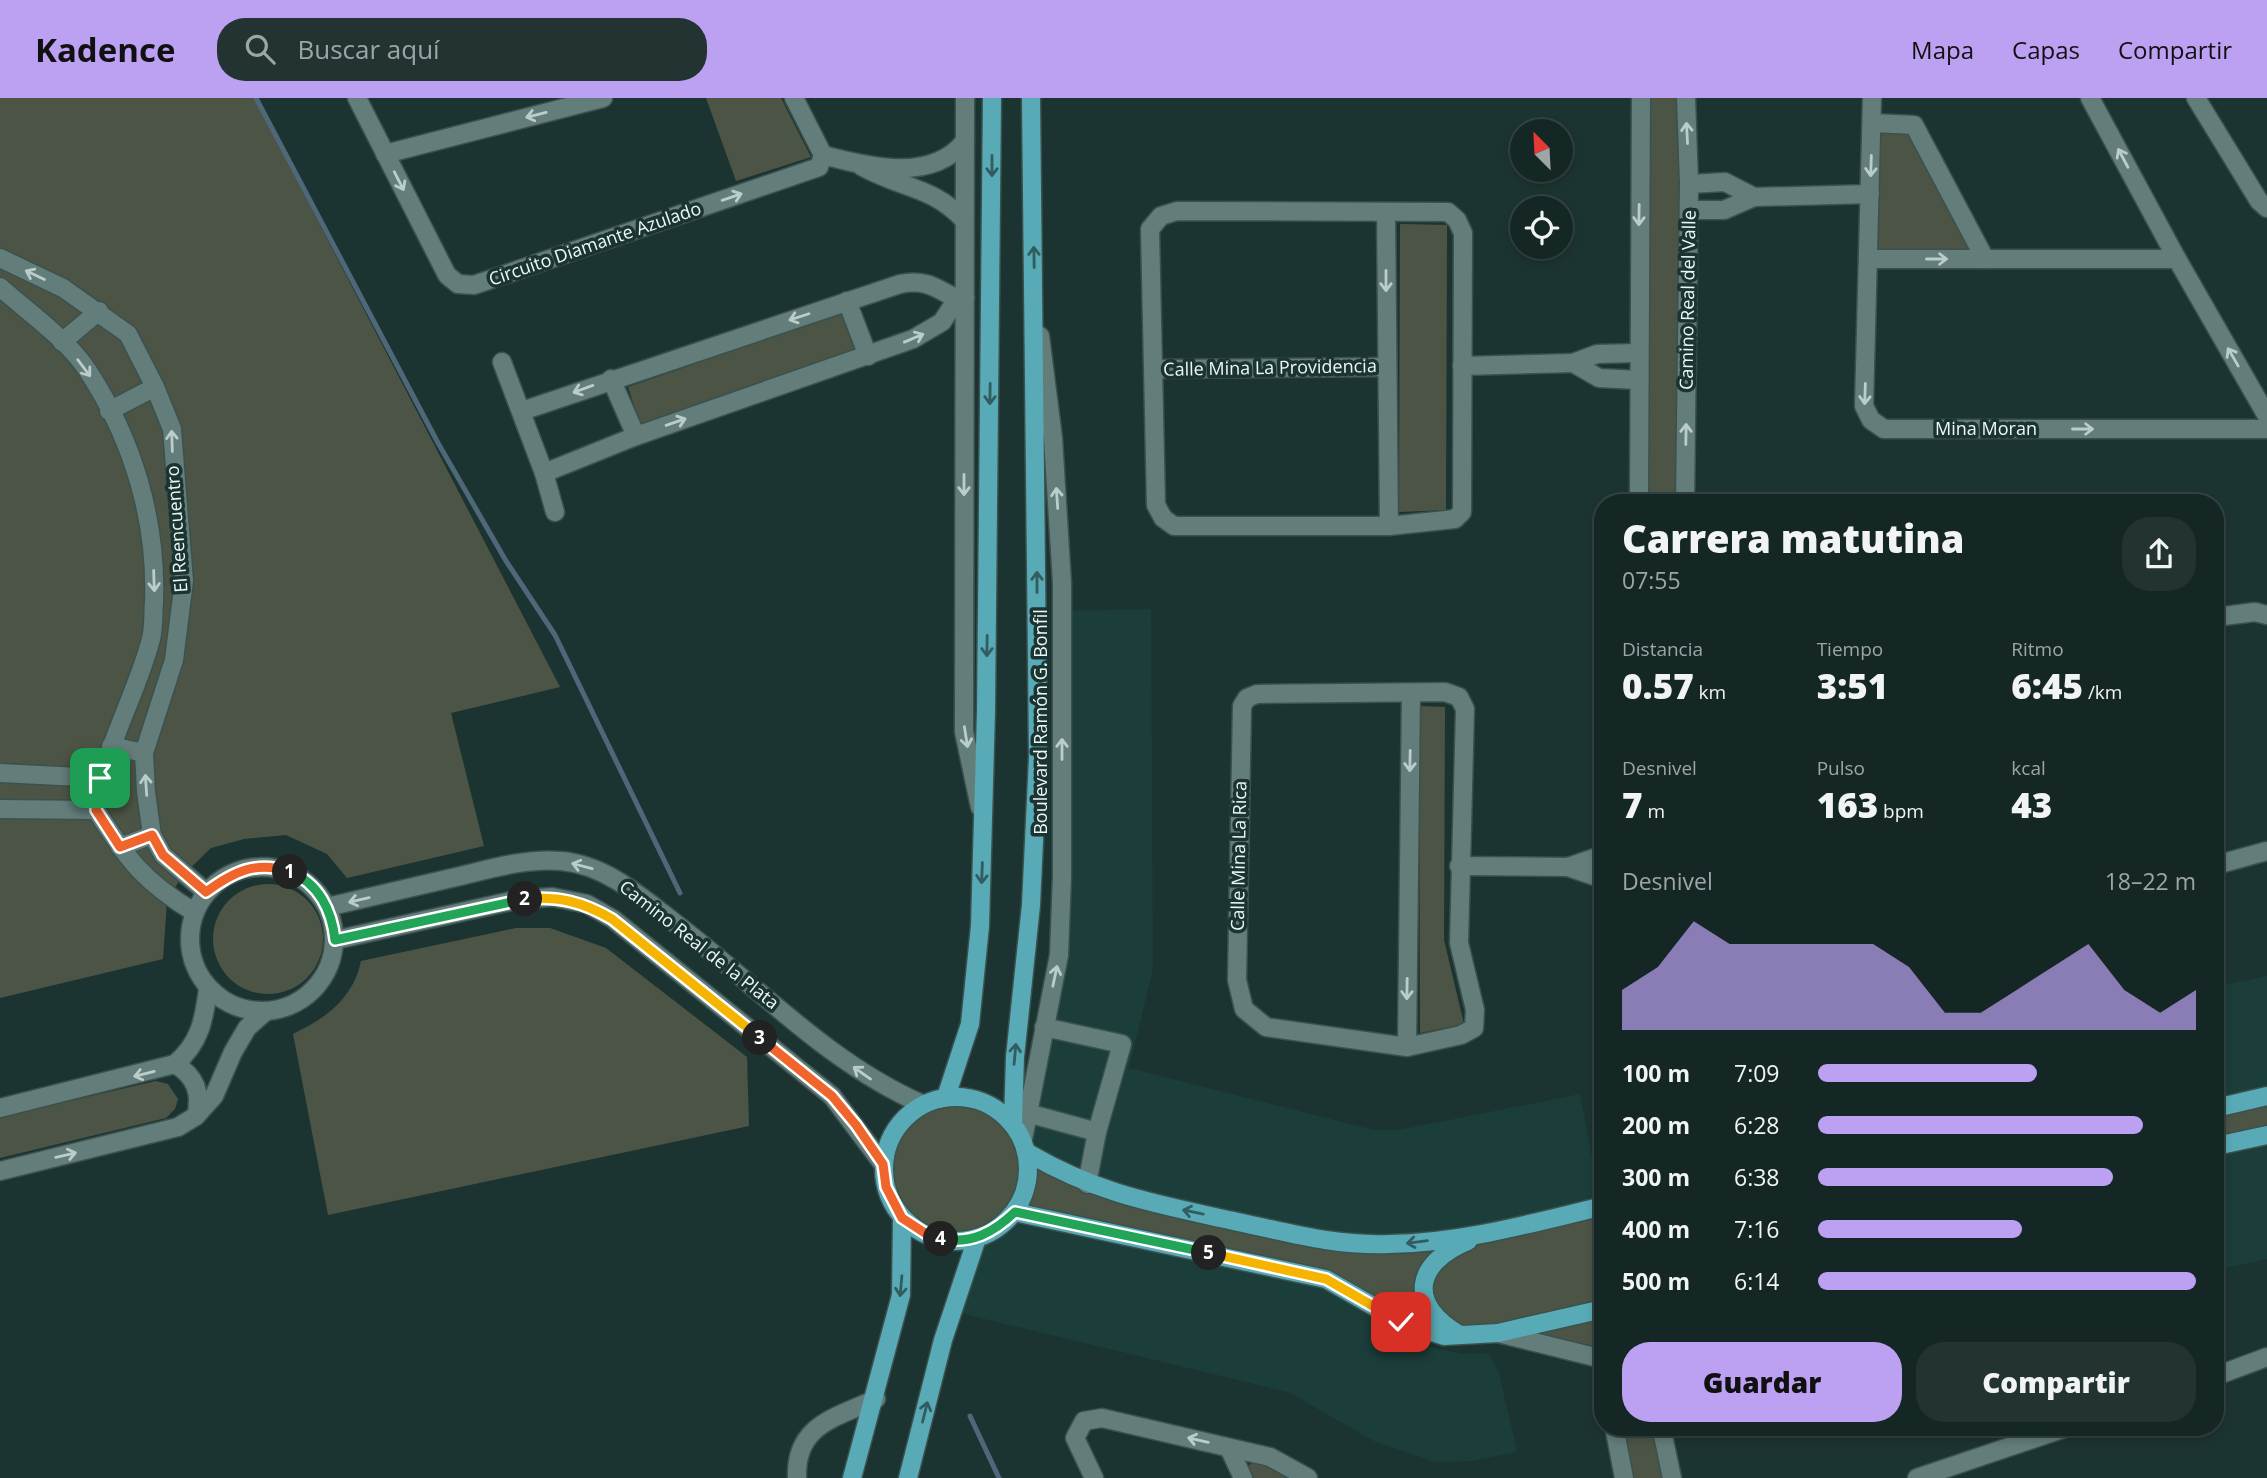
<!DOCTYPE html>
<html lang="es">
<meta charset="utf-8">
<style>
:root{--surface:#152725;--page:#223332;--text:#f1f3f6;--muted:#9da5a7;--line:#344442;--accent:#bca0f2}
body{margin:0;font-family:"Open Sans",sans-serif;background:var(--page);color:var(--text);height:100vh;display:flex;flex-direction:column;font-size:26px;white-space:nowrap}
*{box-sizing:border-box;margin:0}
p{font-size:23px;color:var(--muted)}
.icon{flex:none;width:38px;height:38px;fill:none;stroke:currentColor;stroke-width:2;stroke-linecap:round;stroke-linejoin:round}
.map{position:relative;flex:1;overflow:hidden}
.panel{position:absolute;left:1594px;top:396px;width:630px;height:942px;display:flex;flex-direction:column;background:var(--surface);border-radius:28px;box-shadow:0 4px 10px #0003,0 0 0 2px var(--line)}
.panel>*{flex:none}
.needle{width:46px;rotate:336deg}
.buttons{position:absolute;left:1510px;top:21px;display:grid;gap:14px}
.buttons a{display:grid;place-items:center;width:63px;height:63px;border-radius:50%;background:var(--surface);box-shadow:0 4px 10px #0003,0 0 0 2px var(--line);font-size:35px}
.pin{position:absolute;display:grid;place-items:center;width:60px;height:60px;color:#fff;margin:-30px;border-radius:14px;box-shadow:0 4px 10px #0006}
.km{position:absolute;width:35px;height:35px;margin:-18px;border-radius:50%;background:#222;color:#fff;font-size:19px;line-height:35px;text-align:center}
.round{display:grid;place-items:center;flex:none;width:74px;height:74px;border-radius:28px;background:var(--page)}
.overview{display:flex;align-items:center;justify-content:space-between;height:119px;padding:0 28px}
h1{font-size:38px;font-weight:800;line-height:52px}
.figures{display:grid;grid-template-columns:repeat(3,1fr);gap:10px;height:119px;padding:7px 28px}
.figures div{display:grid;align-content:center}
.figures b{font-size:35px;font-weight:800}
.figures small{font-size:19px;font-weight:400}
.figures p{font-size:19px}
.chart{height:196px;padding:14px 28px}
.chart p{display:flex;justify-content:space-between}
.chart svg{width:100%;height:126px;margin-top:7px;fill:var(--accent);opacity:.7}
.cta{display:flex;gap:14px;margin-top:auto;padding:14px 28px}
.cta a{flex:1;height:80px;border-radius:28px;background:var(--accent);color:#111;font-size:28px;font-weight:800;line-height:80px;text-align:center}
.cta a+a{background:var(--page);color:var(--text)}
ul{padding:0 28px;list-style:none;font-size:23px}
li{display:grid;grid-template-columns:112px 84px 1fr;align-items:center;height:52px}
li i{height:18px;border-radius:9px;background:var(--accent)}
header{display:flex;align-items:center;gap:42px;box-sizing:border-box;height:98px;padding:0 35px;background:var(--accent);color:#111}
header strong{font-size:33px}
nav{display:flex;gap:38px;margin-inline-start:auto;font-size:24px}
.search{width:490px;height:63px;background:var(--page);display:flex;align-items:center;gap:18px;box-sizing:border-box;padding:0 24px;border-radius:28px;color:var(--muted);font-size:26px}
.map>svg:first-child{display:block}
.built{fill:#1b3e3a}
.green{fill:#4c5545}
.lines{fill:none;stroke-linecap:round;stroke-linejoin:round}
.stream{stroke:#4f6879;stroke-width:5}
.minor-casing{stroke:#3b514e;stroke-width:21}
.major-casing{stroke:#3b514e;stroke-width:21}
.minor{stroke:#637d7a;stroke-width:18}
.major{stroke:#58aab6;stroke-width:18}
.oneway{stroke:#bbcdcb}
.oneway2{stroke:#315d60}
.split-1-casing{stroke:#fff;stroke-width:14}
.split-2-casing{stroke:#fff;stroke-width:14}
.split-3-casing{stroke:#fff;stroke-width:14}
.split-4-casing{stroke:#fff;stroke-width:14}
.split-5-casing{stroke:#fff;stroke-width:14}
.split-6-casing{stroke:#fff;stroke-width:14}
.split-1{stroke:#f0652b;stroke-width:9}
.split-2{stroke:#22a559;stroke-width:9}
.split-3{stroke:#f5b400;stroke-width:9}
.split-4{stroke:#f0652b;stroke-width:9}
.split-5{stroke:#22a559;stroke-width:9}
.split-6{stroke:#f5b400;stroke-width:9}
.labels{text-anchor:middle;stroke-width:7;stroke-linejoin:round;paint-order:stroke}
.street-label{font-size:18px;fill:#eaf8f6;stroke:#1c3431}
</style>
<header>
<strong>Kadence</strong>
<div class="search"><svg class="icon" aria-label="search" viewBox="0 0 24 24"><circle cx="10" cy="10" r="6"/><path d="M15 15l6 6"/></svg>Buscar aquí</div>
<nav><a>Mapa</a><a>Capas</a><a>Compartir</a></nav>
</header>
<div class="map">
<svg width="2267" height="1380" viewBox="0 0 2267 1380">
<rect width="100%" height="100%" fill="#1c3431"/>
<g class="built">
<path d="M1151 511 1153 871 1129 970 1374 1032H1399L1580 996 1601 1108 1393 1146 1119 1098 1028 1055 1059 857 1062 513Z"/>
<path d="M2267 878V998L2216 1010V889Z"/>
<path d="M2267 1037V1161L2216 1172V1048Z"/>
<path d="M1015 1114 1326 1181 1383 1215 1424 1248 1464 1256 1489 1255 1499 1275 1517 1354 1472 1363 1435 1364 1374 1343 1288 1294 952 1213 977 1140 998 1130Z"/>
</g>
<g class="green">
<path d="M0 0H254L560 589 451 615 484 748 347 780 327 756 286 737 244 741 211 750 182 778 167 803 163 861 0 900Z"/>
<path d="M706 0H781L811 59 736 83Z"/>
<path d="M1641 0H1686L1685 404H1639Z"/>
<path d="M1872 25 1914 27 1985 161H1868Z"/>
<path d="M1400 126 1447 127 1446 412 1399 414Z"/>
<path d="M847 213 860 250 640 326 628 289Z"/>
<path d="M1419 608 1445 609 1444 842 1464 926 1420 935Z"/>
<circle cx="268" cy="841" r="55"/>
<path d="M516 830H550L606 850 747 959 749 1028 328 1117 293 936C326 920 353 901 361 863Z"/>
<path d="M156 983 168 986 178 1001 175 1011 166 1020 0 1060V1019Z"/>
<path d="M2267 998V1037L2216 1048V1010Z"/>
<path d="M946 999H971L994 1008 1013 1024 1028 1055 1119 1098 1393 1146 1603 1108V1209L1444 1238 1326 1181 1014 1114C918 1207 816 1042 946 999Z"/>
<path d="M1603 1213V1275L1595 1260 1512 1234Z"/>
<path d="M1614 1328H1661L1672 1380H1624Z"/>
<path d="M1254 1362 1287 1380H1248L1244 1373Z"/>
</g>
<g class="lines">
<g class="stream">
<path d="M256 0 438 345 506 463 555 537 680 795"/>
<path d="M970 1318 999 1380"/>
</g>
<g class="minor-casing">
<g id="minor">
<path d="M357 0 447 177 458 186 474 187 819 69 823 57 794 0"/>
<path d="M965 0 964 634 980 709"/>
<path d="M1872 0 1864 308 1871 322 1884 331H2267"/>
<path d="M2090 0 2177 161 2267 318"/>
<path d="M2196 0 2259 103 2267 110"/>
<path d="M1872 25 1914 27 1985 161"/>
<path d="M385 56 603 0"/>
<path d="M823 57C868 69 932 85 965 43"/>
<path d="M861 68C901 91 931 87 964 122"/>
<path d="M1754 99 1870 96"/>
<path d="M1689 112H1724L1754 99 1725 84 1689 86"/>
<path d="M1177 113 1448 114 1457 122 1463 135 1462 414 1455 421 1389 428H1174L1163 420 1156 407 1150 131 1161 118Z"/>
<path d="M1386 114 1389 428"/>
<path d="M0 160 63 190 128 236 155 289 172 331 184 483 174 562 144 655 146 694 152 737 163 757 206 794"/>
<path d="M1868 161H2177"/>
<path d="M0 189C29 215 67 241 88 273 133 342 157 422 154 504 153 516 154 529 151 541 136 599 103 651 96 712 127 761 144 784 194 814"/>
<path d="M847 203 868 258"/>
<path d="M62 244 99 213"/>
<path d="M1637 255 1597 256 1573 265 1599 280 1638 282"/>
<path d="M502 264 544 375 555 414"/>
<path d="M1462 268 1573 265"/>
<path d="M1154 271 1387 269"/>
<path d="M611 281 636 338"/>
<path d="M109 313 155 289"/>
<path d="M522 313 900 186C936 178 946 203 965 200"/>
<path d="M544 375 636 338 913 241 942 224 957 201"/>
<path d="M1639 404 1641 0"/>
<path d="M1685 404 1689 86 1686 0"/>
<path d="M2216 519 2255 514 2267 517"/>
<path d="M1445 594 1459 599 1465 611 1459 845 1475 912 1474 930 1461 937 1407 949 1266 929 1244 911 1237 882 1242 608 1247 600 1257 596Z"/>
<path d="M111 648 144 655"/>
<path d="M0 675 100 680"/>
<path d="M0 711 96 712"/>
<path d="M120 749 152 737"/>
<path d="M1603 757 1568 769 1603 781"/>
<path d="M2216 767 2267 753"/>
<path d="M1459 768 1568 769"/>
<circle cx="262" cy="841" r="72"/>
<path d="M327 809C370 799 413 789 456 779 490 771 525 760 561 763 609 767 647 804 684 832 761 892 832 967 922 1006"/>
<path d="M335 842 516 802 552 799 587 806 613 821 832 998 883 1066"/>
<path d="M1044 929 1122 946 1097 1034 1087 1086"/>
<path d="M1407 949 1411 595"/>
<path d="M175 966C195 978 202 995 196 1018"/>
<path d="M0 1010 175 966C200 945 204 922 208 891"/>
<path d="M1031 1016 1097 1034"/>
<path d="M1023 1041 1059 857 1062 778V485L1053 340 1040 238"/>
<path d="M0 1073 178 1029 196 1018 214 998 233 954 247 930 265 914"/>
<path d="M1498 1235 1603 1261"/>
<path d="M2216 1278 2267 1259"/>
<path d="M1614 1328 1624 1380"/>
<path d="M1661 1328 1672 1380"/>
<path d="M1229 1350 1243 1380"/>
<path d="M797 1380C795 1327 835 1320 876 1301"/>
<path d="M1094 1380 1075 1340 1084 1323 1102 1320 1270 1359 1308 1380"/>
<path d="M1917 1380 2071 1328"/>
</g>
</g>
<g class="major-casing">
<g id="major">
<circle cx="956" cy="1071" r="72"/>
<path d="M946 999 970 926 980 828 986 613 992 0"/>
<path d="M2216 1010 2267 998"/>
<path d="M1013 1024 1015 959 1031 807 1038 659 1031 0"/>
<path d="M2216 1048 2267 1037"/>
<path d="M1028 1055C1100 1097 1158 1106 1238 1124 1290 1135 1335 1148 1389 1146 1462 1145 1533 1125 1603 1108"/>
<path d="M1015 1114 1326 1181 1401 1224 1444 1238 1498 1235 1603 1211"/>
<path d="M1460 1237C1407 1207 1414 1165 1468 1143"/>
<path d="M852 1380 901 1197 902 1120"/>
<path d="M908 1380 943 1242 977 1140"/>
</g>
</g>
<use href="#minor" class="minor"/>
<use href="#major" class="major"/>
</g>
<defs><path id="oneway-shaft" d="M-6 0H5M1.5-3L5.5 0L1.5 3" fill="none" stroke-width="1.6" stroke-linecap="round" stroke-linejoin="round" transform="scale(1.75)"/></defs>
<g class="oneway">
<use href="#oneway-shaft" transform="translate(536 17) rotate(166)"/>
<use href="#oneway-shaft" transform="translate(1687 35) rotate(-93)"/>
<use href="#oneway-shaft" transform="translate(2123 60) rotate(-118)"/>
<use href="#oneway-shaft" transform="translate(1871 68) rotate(92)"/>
<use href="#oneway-shaft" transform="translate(399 83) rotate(63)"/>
<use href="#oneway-shaft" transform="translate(732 99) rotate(-19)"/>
<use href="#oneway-shaft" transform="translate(1639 117) rotate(91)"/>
<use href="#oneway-shaft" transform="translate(1937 161)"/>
<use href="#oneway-shaft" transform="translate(35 177) rotate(-155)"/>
<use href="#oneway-shaft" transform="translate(1386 183) rotate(90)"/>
<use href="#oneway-shaft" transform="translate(799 219) rotate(162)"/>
<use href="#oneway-shaft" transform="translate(914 240) rotate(-23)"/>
<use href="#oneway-shaft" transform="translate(2233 259) rotate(-120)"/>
<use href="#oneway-shaft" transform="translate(84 270) rotate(53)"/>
<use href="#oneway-shaft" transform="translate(583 291) rotate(160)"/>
<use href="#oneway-shaft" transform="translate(1865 296) rotate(92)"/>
<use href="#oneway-shaft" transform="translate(676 324) rotate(-19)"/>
<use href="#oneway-shaft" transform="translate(2083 331)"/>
<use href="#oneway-shaft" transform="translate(1686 336) rotate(-89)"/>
<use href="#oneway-shaft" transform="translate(172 343) rotate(-92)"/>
<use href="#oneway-shaft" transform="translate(964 387) rotate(90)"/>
<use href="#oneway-shaft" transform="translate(1057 400) rotate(-94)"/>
<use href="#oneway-shaft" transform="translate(154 483) rotate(88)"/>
<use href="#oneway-shaft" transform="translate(966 639) rotate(81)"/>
<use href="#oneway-shaft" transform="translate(1062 651) rotate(-90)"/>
<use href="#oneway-shaft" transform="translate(1410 663) rotate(91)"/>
<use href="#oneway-shaft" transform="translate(146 687) rotate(-94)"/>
<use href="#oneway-shaft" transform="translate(582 768) rotate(-165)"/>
<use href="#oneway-shaft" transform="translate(359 802) rotate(167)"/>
<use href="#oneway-shaft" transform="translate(1055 878) rotate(-78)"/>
<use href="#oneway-shaft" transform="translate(1407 891) rotate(91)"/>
<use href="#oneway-shaft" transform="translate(862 975) rotate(-145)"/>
<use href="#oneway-shaft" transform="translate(144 976) rotate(166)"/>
<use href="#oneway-shaft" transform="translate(66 1057) rotate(-13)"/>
<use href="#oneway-shaft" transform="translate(1198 1342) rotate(-167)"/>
</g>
<g class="oneway2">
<use href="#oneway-shaft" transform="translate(992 68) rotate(90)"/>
<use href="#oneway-shaft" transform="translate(1034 159) rotate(-91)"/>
<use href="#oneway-shaft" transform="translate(990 296) rotate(91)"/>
<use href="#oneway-shaft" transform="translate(1037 484) rotate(-90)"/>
<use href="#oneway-shaft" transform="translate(987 548) rotate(91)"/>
<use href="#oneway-shaft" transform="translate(982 775) rotate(92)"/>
<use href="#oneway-shaft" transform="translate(1015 956) rotate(-85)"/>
<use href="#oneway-shaft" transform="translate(1193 1114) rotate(-168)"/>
<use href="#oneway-shaft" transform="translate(1417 1144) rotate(173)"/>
<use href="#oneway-shaft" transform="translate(901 1188) rotate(95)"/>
<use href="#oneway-shaft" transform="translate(925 1314) rotate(-76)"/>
</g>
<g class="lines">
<g class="split-1-casing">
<path id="split-1" d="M100 680 96 712 120 749 152 737 163 757 206 794C233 774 256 762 290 774"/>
</g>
<g class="split-2-casing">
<path id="split-2" d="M290 774C319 785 332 813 335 842L525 801"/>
</g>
<g class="split-3-casing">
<path id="split-3" d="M525 801C559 798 583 804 612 821L760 940"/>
</g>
<g class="split-4-casing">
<path id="split-4" d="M760 940 832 998 856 1027 883 1066 886 1089 902 1120 931 1139 941 1141"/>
</g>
<g class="split-5-casing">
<path id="split-5" d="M941 1141C972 1146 993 1135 1015 1114L1209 1155"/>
</g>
<g class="split-6-casing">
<path id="split-6" d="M1209 1155 1326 1181 1401 1224"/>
</g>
<use href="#split-1" class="split-1"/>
<use href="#split-2" class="split-2"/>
<use href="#split-3" class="split-3"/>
<use href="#split-4" class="split-4"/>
<use href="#split-5" class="split-5"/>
<use href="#split-6" class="split-6"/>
</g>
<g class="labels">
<g class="street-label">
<text transform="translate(595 146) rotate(-19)" y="6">Circuito Diamante Azulado</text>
<text transform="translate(1688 202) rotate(-89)" y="6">Camino Real del Valle</text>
<text transform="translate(1270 270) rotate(-1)" y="6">Calle Mina La Providencia</text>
<text x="1986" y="337">Mina Moran</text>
<text transform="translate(177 431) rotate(-94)" y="6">El Reencuentro</text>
<text transform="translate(1041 624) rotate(-90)" y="6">Boulevard Ramón G. Bonfil</text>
<text transform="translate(1239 758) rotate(-89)" y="6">Calle Mina La Rica</text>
<text transform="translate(699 847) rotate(38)" y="6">Camino Real de la Plata</text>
</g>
</g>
</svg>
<div class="buttons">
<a><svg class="needle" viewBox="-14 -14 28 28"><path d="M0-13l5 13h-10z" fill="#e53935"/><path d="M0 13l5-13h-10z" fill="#9da5a7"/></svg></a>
<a><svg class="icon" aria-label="locate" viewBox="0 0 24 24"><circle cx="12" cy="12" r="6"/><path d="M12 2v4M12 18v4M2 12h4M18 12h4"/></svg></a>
</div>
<div class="pin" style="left:100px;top:680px;background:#1e9e55"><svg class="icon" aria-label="arrive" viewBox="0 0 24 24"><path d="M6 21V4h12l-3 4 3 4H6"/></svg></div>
<div class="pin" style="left:1401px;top:1224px;background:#d93025"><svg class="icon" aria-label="check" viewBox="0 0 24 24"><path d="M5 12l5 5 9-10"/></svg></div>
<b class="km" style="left:290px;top:774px">1</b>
<b class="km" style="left:525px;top:801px">2</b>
<b class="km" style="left:760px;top:940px">3</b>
<b class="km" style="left:941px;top:1141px">4</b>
<b class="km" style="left:1209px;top:1155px">5</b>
<section class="panel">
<div class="overview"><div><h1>Carrera matutina</h1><p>07:55</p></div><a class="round"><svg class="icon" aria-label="share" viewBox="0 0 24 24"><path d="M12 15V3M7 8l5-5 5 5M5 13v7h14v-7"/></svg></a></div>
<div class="figures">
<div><p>Distancia</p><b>0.57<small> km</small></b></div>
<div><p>Tiempo</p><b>3:51</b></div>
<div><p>Ritmo</p><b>6:45<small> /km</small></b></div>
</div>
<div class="figures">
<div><p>Desnivel</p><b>7<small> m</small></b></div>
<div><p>Pulso</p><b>163<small> bpm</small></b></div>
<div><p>kcal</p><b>43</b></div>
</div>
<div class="chart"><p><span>Desnivel</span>18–22 m</p>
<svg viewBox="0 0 160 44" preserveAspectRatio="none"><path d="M0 44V30L10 22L20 6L30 14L40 14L50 14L60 14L70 14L80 22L90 38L100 38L110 30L120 22L130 14L140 30L150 38L160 30V44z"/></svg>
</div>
<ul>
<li><b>100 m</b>7:09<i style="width:58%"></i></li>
<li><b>200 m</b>6:28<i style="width:86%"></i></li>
<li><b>300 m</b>6:38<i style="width:78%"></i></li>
<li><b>400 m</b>7:16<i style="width:54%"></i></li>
<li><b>500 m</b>6:14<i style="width:100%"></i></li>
</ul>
<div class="cta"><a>Guardar</a><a>Compartir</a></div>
</section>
</div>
